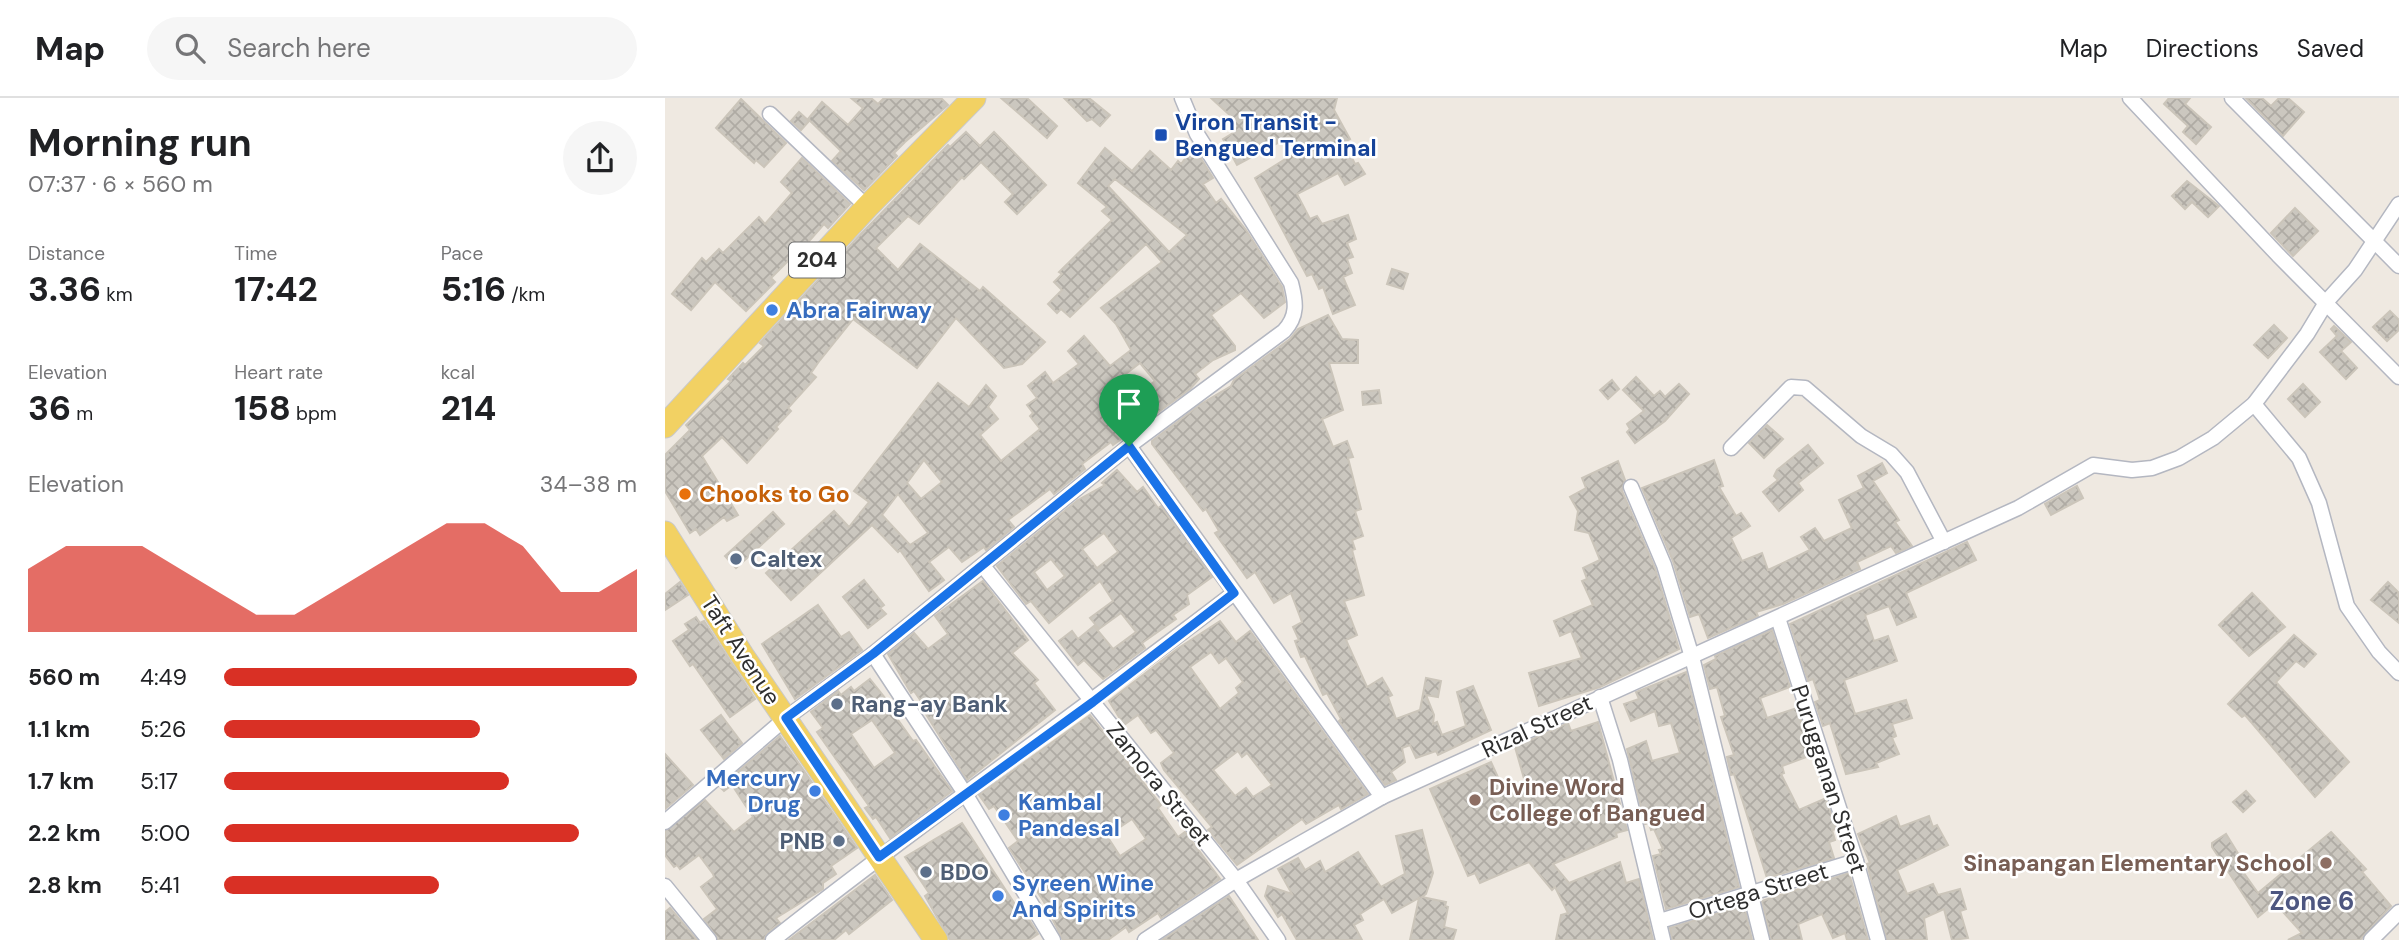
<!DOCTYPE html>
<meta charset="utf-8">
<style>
:root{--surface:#fff;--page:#f6f6f6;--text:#202124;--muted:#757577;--line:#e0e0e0;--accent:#d93025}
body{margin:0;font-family:"DM Sans",sans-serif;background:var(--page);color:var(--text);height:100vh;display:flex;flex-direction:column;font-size:26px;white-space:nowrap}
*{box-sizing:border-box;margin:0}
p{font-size:23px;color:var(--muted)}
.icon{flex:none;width:38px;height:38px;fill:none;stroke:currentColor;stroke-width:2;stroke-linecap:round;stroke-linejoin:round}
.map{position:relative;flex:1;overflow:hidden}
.drawer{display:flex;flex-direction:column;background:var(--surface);width:665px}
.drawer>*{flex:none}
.pin{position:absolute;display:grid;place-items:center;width:60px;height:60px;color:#fff;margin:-72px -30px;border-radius:50% 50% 50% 0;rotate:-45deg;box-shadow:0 0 7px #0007}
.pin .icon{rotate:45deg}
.round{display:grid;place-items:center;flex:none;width:74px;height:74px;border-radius:37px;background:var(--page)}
.head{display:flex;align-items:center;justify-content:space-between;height:119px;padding:0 28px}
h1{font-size:38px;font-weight:700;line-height:52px}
.figures{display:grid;grid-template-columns:repeat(3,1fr);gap:10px;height:119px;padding:7px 28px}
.figures div{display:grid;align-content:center}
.figures b{font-size:35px;font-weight:700}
.figures small{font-size:19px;font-weight:400}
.figures p{font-size:19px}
.chart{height:196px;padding:14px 28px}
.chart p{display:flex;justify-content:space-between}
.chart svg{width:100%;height:126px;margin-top:7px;fill:var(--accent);opacity:.7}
ul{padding:0 28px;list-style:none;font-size:23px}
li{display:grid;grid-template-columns:112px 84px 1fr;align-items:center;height:52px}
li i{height:18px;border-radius:9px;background:var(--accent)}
header{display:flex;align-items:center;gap:42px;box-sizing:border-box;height:98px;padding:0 35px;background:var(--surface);border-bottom:2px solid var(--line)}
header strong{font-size:33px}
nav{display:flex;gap:38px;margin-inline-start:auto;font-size:24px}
.search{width:490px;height:63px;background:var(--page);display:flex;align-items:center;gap:18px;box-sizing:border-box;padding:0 24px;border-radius:38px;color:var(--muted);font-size:26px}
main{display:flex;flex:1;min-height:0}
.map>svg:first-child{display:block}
.building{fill:url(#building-cross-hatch);stroke:#cbc5ba;stroke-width:2;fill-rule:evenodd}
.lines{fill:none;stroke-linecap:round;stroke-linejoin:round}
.minor-casing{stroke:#b4b7c1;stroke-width:17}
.primary-casing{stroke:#c9c9c9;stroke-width:25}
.minor{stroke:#fff;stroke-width:14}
.primary{stroke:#f2d163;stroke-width:23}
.route-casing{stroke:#fff;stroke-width:14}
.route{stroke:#1a73e8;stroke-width:9}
.transit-dot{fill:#1a4fb4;stroke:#fff;stroke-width:2.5}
.shop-dot{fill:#3f7fe0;stroke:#fff;stroke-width:2.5}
.food-dot{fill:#e8710a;stroke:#fff;stroke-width:2.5}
.service-dot{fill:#5c6f8a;stroke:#fff;stroke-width:2.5}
.education-dot{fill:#8d6e63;stroke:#fff;stroke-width:2.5}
.labels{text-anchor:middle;stroke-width:5;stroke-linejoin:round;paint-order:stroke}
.shield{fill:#fff;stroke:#6d6d6d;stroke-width:2}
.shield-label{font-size:21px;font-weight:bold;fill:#2e2e2e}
.transit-label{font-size:23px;font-weight:bold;fill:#164399;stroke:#fff;text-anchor:start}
.shop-label{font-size:23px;font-weight:bold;fill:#366cbe;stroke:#fff;text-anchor:start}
.food-label{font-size:23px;font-weight:bold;fill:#c56008;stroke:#fff;text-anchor:start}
.service-label{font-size:23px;font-weight:bold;fill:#4e5e75;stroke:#fff;text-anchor:start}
.street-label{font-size:23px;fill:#2e2e2e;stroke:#fff}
.education-label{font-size:23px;font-weight:bold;fill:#785e54;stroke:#fff;text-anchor:start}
.quarter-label{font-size:26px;font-weight:bold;fill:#4d5680;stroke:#fff}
</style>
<header>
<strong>Map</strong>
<div class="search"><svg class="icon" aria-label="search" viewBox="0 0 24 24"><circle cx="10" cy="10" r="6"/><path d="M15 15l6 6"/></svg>Search here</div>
<nav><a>Map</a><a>Directions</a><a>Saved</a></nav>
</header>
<main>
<section class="drawer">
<div class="head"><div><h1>Morning run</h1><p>07:37 · 6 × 560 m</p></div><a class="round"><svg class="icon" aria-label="share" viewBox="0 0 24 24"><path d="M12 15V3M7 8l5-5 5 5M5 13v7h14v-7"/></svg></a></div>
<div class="figures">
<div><p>Distance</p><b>3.36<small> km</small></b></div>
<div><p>Time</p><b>17:42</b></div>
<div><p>Pace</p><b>5:16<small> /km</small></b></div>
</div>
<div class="figures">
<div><p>Elevation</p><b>36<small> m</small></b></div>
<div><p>Heart rate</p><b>158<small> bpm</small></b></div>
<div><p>kcal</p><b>214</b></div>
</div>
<div class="chart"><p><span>Elevation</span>34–38 m</p>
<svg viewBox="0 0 160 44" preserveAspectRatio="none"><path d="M0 44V22L10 14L20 14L30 14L40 22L50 30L60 38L70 38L80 30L90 22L100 14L110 6L120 6L130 14L140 30L150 30L160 22V44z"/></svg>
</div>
<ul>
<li><b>560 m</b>4:49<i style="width:100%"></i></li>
<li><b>1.1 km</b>5:26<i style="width:62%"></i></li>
<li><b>1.7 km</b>5:17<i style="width:69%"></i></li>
<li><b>2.2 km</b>5:00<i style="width:86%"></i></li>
<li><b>2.8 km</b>5:41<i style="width:52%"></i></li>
</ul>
</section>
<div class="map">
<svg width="1734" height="842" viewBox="0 0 1734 842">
<defs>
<pattern id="building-cross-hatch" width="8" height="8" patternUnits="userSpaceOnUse" patternTransform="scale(1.75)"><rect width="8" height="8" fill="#cbc7bf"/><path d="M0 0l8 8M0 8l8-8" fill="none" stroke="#afaba4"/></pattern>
</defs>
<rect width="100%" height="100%" fill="#efe9e1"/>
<g class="building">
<path d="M186 0H206L213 6 219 0H276L283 7 240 44 229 55 232 58 199 92 167 63 176 53 143 21 157 4 183 27 198 10Z"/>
<path d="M336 0H362L392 28 382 40Z"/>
<path d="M399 0H424L445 17 435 28 427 21 422 23Z"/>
<path d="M546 0H672L669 12 685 41 679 44 690 66 693 65 700 76 680 87 673 75 632 96 645 121 652 118 657 126 683 117 691 141 682 145 688 159 682 161 687 175 678 179 690 207 668 216 658 189 654 191 647 176 642 178 590 80 633 53 624 39 572 67 558 41 568 35 562 25 569 21Z"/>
<path d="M1504 0H1525L1520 6 1546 29 1531 46 1518 34 1523 28 1499 6Z"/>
<path d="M1581 0H1597L1606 8 1614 0H1623L1639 14 1618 38Z"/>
<path d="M76 1 121 45 99 69 91 62 89 65 51 30Z"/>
<path d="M134 14 144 23 136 32 126 23Z"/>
<path d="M301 34 315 48 329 34 381 87 352 116 340 104 348 96 316 64 299 81 297 79 254 126 243 118 211 150 233 172 255 146 315 193 318 189 380 244 357 266 339 270 291 220 252 270 188 221 155 262 146 275 151 279 123 310 126 313 111 329 113 331 82 365 57 339 37 358 73 417 62 423 59 419 35 437 31 431 25 435 0 393V357L25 332 21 327 66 283 63 281 78 265 80 267 99 248 95 245 195 137 283 47 285 49Z"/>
<path d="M529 49 548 80 538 86 551 105 556 101 581 132 617 189 620 204 599 220 576 195 546 217 570 248V252L548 262 530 276 534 281 525 291 448 347 446 344 417 366 420 371 389 396 385 391 343 422 349 429 321 452 319 449 297 464 284 449 264 464 279 482 264 493 235 452 233 454 207 427 126 502 101 475 169 413 184 429 204 404 189 393 273 285 304 309 321 287 331 298 323 309 333 321 315 337 336 363 375 331 365 318 368 315 362 307 372 300 363 288 380 274 388 285 414 266 403 253 419 238 445 268 466 252 451 226 436 210 497 164 481 146 405 219 396 211 392 215 383 206 397 192 389 184 397 176 394 174 447 122 437 113 442 109 413 85 440 50 467 73 485 53 506 72 513 63 516 66ZM450 81 522 137 504 154 443 88ZM475 265 490 283 472 297 458 278ZM259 362 277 384 256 401 242 385ZM233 396 263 435 245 447 217 417Z"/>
<path d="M137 60 185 106 163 130 159 126 125 165 123 163 106 180 110 184 81 213 50 184 26 212 7 196 37 160 41 164 54 151 58 155 94 119 100 126 127 95 116 84Z"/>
<path d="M1522 83 1554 108 1543 119 1527 104 1520 111 1507 98Z"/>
<path d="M1630 110 1653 133 1628 158 1606 135Z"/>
<path d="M727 171 743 176 738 191 722 186Z"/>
<path d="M1725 213 1734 222V232L1722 243 1708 229Z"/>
<path d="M663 217 677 241 693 242V265H664L678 312 657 321 668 349 682 343 688 359 683 360 696 411 690 413 698 438 687 442 690 451 687 452 699 497 679 503 692 537 681 542 702 589 717 580 727 597 723 599 731 621 755 612 761 580 776 583 773 599 761 597 769 617 768 626 772 624 777 637 801 628 792 594 808 588 826 632 773 657 771 653 751 660 745 647 737 650 740 664 726 674 731 682 720 687 674 623 676 621 662 595 658 597 640 558 636 559 630 543 634 542 628 529 637 524 626 495 609 505 590 474 582 480 550 435 554 433 541 411 538 413 487 346V343L536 306 566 288 569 282 625 241 633 231Z"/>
<path d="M1609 227 1622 240 1603 260 1589 247Z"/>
<path d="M1669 228 1686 244 1676 253 1692 270 1681 281 1655 254 1672 238 1666 231Z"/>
<path d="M971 279 989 298 995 293 1000 299 1014 286 1024 296 1000 323 970 345 962 334 965 331 962 326 979 313 958 292Z"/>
<path d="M947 282 954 291 943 301 935 292Z"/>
<path d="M1638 286 1655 304 1640 319 1623 301Z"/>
<path d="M714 292 716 305 698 307 697 294Z"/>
<path d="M1102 327 1118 341 1099 360 1084 345Z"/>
<path d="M1143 347 1158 365 1133 385 1138 392 1114 413 1098 394 1113 382 1109 378 1112 372Z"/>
<path d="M1049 362 1058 388 1054 389 1071 418 1076 415 1085 428 1066 440 1077 463 1097 455 1103 472 1145 452 1136 439 1150 430 1159 443 1187 430 1174 402 1199 390 1193 378 1217 365 1222 375 1208 383 1234 422 1230 424 1247 448 1231 455 1226 448 1192 464 1195 471 1118 506 1091 514 1093 518 1043 540 1034 516 1025 519 1008 463 977 390Z"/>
<path d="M953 363 960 382 957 393 990 470 1014 551 935 589 874 608 864 575 917 560 906 533 895 538 889 523 928 507 917 483 922 481 918 470 935 462 924 435 910 432 913 413 905 399 921 390 917 380Z"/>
<path d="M452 372 472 394 478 389 493 410 496 408 547 479 522 497 524 506 508 517 511 521 477 545 480 550 438 581 419 562 413 567 394 543 407 533 413 541 429 528 448 551 471 534 456 515 434 531 425 520 448 503 435 483 384 525 366 503 361 506 332 468 413 402 440 387 437 385ZM439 435 453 454 432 470 417 451ZM386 461 400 478 382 492 369 474Z"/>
<path d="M1412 388 1418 400 1386 417 1380 406Z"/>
<path d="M108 414 119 426 71 470 60 458Z"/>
<path d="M1302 444 1311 462 1241 495 1251 519 1232 527 1224 508 1200 517 1209 543 1223 538 1232 563 1179 582 1190 616 1241 602 1247 620 1227 626 1231 638 1227 640 1234 656 1211 665 1213 669 1181 676 1165 625 1158 628 1150 604 1155 602 1148 581 1143 583 1125 526Z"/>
<path d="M199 482 219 507 215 510 221 516 203 530 178 499Z"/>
<path d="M318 483 363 542 347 555 373 582 369 585 390 612 302 682 259 613 262 612 249 593 246 595 223 556 249 535 263 551 283 536 270 518Z"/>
<path d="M15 484 23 497 0 512V496Z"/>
<path d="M1723 484 1734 495V525L1706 502Z"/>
<path d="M1587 495 1620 529 1584 558 1554 527Z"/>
<path d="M153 507 176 539 184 534 197 552 130 601 97 546Z"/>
<path d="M31 519 35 525 39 523 90 601 65 619 28 566 25 568 8 543 24 532 20 526Z"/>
<path d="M555 523 571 544 585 533 703 696 676 711 674 707 641 726 637 721 572 767 543 732 547 729 499 672 496 665 509 655 491 632 486 635 473 617 459 627 444 603 512 551ZM546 554 554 565 561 560 578 584 571 590 574 595 555 611 525 569ZM573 653 577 659 582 655 607 687 588 699 581 690 570 698 548 672Z"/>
<path d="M1107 532 1125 589 1095 600 1102 620 1132 610 1147 657 1117 668 1119 675 1116 676 1134 712 1161 700 1171 731 1167 732 1170 742 1164 744 1169 760 1102 780 1069 676 1066 677 1062 659 1069 657 1056 619 1060 618 1052 589 1045 591 1039 567 1051 561 1050 558Z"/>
<path d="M1629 537 1651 556 1639 569 1631 563 1611 584 1684 664 1650 699 1580 617 1577 619 1563 606Z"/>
<path d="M1021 574 1074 789 1001 811 988 758 996 756 994 752 998 751 989 731 986 732 984 725 980 726 962 651 981 643 987 663 1015 655 1006 625 994 628 990 613 966 623 959 606 974 601 971 594Z"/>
<path d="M205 581 228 610 226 612 248 643 251 642 287 693 225 740 211 719 208 721 200 710 204 708 152 634 158 630 146 614 173 593 176 597 186 589 189 593ZM207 622 230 655 209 670 186 636Z"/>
<path d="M56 617 77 645 59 661 36 632Z"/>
<path d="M425 617 496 707 493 710 513 739 520 734 555 781 496 820 493 815 464 834 461 829 443 842H398L379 804 344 750 353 743 329 708 324 711 314 697ZM467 721 481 741 455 758 442 738Z"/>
<path d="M933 624 962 732 951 735 952 739 888 766 904 785 955 764 961 785 974 781 988 842H891L896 817 903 815 890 789 887 792 864 764 815 785 810 775 803 778 765 691 826 664 841 697 862 691 850 649 903 625 906 633Z"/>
<path d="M115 638 192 750 166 768 171 776 158 785V791L111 820 115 825 102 835 99 842H53L39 821 52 811 36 789 49 779 48 776 34 757 15 771 12 767 9 769 0 757V733L40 702 69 734 88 719 67 687 59 693 55 689Z"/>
<path d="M0 656 28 687 0 711Z"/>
<path d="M1581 693 1590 703 1578 714 1568 704Z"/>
<path d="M1231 718 1235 729 1264 718 1268 729 1272 727 1283 747 1232 772 1242 796 1268 786 1273 797 1295 791 1301 811 1295 813 1303 840 1287 842 1279 811 1259 820 1262 842H1222L1202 766 1205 765 1193 736Z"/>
<path d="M297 725 357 817 360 815 373 836 364 842H285L260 798 264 795 240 759Z"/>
<path d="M757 732 768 775 761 796 757 799 781 804 780 808 783 809 779 829 791 832 788 842H745L754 800 727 815 719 801 695 816 698 822 689 827 697 842H632L617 816 613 819 600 798 603 788 627 796 613 771 633 760 640 772 655 763 660 774 693 754 716 789 740 776 731 738Z"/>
<path d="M1666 734 1701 771 1697 774 1726 808 1695 842H1623L1637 835 1610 805 1593 819 1547 749V745L1561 736 1574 757 1569 761 1593 795Z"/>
<path d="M1184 775 1203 842H1182L1180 835 1168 840 1157 816 1133 826 1137 842H1106L1097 803Z"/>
<path d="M210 777 227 802 184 836 181 832 169 842H124Z"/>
<path d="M564 798 593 842H497Z"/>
<path d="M1079 807 1087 842H1007L1005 830Z"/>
<path d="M5 810 32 842H0V814Z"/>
</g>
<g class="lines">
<g class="minor-casing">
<g id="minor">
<path d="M1465 0 1613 157 1734 279"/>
<path d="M1567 0 1734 168"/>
<path d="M105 16 202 109"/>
<path d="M1589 306 1634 360 1654 405 1682 508 1714 554 1734 575"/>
<path d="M464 348 717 699"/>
<path d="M1066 350 1126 289 1140 290 1196 338 1226 356 1242 374 1279 444"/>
<path d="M966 389 999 467 1027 559 1097 842"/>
<path d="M318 468 571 782 613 842"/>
<path d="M1113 520 1191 763 1213 842"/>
<path d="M208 556 301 697 388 842"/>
<path d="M935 599 955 662 998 842"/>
<path d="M0 724 121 620 208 556 464 348 619 233C633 218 631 204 626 185L532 36 517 0"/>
<path d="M0 788 44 842"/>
<path d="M995 823 1191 763"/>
<path d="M108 842C259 722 417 612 569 495"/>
<path d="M480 842 571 782 717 699 1353 410 1428 367 1467 372 1487 370 1514 360 1548 340 1589 306 1642 236 1662 203 1690 172 1734 106"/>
<path d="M1706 842 1734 814"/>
</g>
</g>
<g class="primary-casing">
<g id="primary">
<path d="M0 328 202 109 309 0"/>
<path d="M0 435 77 557 271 842"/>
</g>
</g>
<use href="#minor" class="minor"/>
<use href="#primary" class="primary"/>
</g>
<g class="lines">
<g class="route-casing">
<path id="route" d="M464 348 569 495 428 604 214 759 121 620 208 556Z"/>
</g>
<use href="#route" class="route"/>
</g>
<rect class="transit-dot" x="489" y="30" width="14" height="14" rx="3.5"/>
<g class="shop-dot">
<circle cx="107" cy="212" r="7"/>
<circle cx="150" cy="693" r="7"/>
<circle cx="339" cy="717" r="7"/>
<circle cx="333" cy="798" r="7"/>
</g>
<circle class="food-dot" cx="20" cy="396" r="7"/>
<g class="service-dot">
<circle cx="71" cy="461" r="7"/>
<circle cx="172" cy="606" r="7"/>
<circle cx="174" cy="743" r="7"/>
<circle cx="261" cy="774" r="7"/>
</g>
<g class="education-dot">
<circle cx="810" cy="702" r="7"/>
<circle cx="1661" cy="765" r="7"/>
</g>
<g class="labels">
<rect class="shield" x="124" y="144.5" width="56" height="35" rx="5"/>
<g class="shield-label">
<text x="152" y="169">204</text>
</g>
<g class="transit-label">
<text x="510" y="32">Viron Transit -<tspan x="510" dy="26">Bengued Terminal</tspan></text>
</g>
<g class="shop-label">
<text x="121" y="220">Abra Fairway</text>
<text x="136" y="688" text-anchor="end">Mercury<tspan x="136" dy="26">Drug</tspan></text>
<text x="353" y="712">Kambal<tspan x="353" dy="26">Pandesal</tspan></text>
<text x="347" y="793">Syreen Wine<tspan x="347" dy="26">And Spirits</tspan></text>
</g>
<g class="food-label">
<text x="34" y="404">Chooks to Go</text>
</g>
<g class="service-label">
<text x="85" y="469">Caltex</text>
<text x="186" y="614">Rang-ay Bank</text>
<text x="160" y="751" text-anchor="end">PNB</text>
<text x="275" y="782">BDO</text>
</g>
<g class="street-label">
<text transform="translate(76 552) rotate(57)" y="8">Taft Avenue</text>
<text transform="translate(872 628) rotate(-25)" y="8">Rizal Street</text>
<text transform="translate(1164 681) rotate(72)" y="8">Purugganan Street</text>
<text transform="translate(494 686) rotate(51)" y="8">Zamora Street</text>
<text transform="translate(1093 793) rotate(-17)" y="8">Ortega Street</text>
</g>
<g class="education-label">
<text x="824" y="697">Divine Word<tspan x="824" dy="26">College of Bangued</tspan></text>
<text x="1647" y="773" text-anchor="end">Sinapangan Elementary School</text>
</g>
<g class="quarter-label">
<text x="1647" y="812">Zone 6</text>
</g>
</g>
</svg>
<div class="pin" style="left:464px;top:348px;background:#1e9e55"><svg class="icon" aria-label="arrive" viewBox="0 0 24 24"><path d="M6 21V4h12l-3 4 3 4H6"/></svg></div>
</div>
</main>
